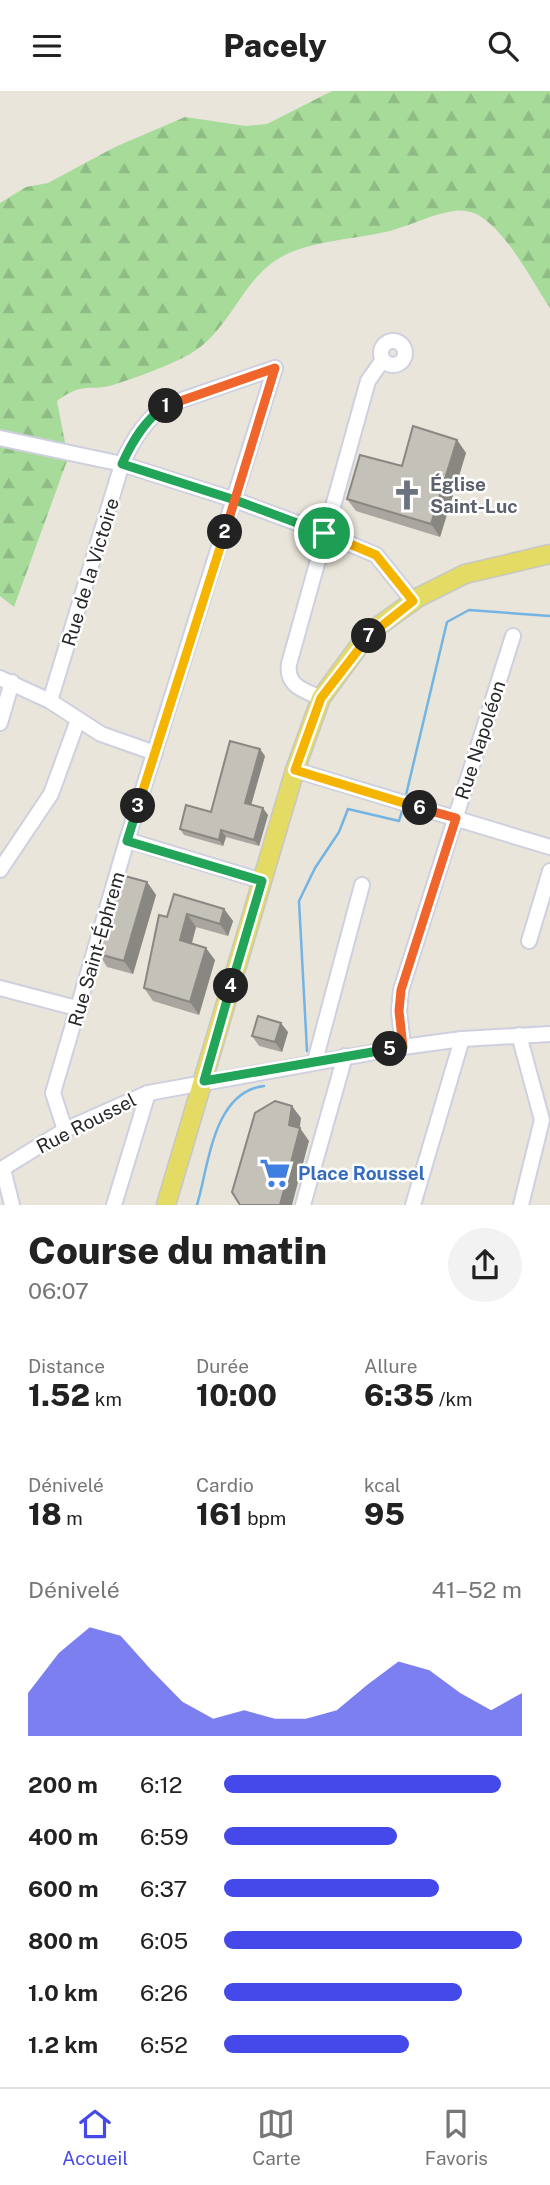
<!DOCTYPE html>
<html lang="fr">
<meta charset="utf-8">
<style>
:root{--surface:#fff;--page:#f2f2f2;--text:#222;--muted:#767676;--line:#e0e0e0;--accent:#4549ea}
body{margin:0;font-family:"Public Sans",sans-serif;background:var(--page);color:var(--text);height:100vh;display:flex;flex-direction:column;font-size:26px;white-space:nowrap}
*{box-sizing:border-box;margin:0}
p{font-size:23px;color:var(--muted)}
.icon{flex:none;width:38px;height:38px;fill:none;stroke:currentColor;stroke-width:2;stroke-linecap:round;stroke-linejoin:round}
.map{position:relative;height:1114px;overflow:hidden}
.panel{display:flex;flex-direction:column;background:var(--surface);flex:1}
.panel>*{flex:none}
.pin{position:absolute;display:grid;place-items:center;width:60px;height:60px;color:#fff;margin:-30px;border:4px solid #fff;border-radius:50%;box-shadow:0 2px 7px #0007}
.km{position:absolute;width:35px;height:35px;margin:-18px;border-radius:50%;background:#222;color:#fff;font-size:19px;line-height:35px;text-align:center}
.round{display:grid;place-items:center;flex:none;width:74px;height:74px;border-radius:37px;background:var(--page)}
.headline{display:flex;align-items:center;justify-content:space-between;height:119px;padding:0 28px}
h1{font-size:38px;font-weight:800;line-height:52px}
.figures{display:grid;grid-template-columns:repeat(3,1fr);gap:10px;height:119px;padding:7px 28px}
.figures div{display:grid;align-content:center}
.figures b{font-size:30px;font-weight:800}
.figures small{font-size:19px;font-weight:400}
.figures p{font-size:19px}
.chart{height:196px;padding:14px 28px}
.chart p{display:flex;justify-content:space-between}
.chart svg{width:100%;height:126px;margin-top:7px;fill:var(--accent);opacity:.7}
ul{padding:0 28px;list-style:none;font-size:23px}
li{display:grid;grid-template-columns:112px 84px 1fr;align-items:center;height:52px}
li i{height:18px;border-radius:9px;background:var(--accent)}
header{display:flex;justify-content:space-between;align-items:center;height:91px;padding:0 28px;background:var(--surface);font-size:32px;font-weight:800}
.dock{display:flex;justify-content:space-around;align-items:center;height:98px;border-top:2px solid var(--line);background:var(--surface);font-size:19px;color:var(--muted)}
.dock a{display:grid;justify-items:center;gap:4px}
.dock .selected{color:var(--accent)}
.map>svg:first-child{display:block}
.forest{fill:url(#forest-firs)}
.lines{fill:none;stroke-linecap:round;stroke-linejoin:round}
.stream{stroke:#74b4e3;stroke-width:2.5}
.minor-casing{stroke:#cfd0df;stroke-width:18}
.major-casing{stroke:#c7c7c7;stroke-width:21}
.minor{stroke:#fff;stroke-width:14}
.major{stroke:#e4db64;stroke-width:18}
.wall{fill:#a9a69f}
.shaded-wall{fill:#898782}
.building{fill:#c4c1b9;stroke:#898782;stroke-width:2}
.split-1-casing{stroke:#fff;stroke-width:14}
.split-2-casing{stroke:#fff;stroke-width:14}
.split-3-casing{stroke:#fff;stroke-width:14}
.split-4-casing{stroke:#fff;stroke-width:14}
.split-5-casing{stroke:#fff;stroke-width:14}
.split-6-casing{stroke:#fff;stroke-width:14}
.split-7-casing{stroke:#fff;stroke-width:14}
.split-8-casing{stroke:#fff;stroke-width:14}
.split-1{stroke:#22a559;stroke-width:9}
.split-2{stroke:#f0652b;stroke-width:9}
.split-3{stroke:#f5b400;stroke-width:9}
.split-4{stroke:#22a559;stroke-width:9}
.split-5{stroke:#22a559;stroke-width:9}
.split-6{stroke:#f0652b;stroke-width:9}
.split-7{stroke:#f5b400;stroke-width:9}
.split-8{stroke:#f5b400;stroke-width:9}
.labels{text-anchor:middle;stroke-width:5;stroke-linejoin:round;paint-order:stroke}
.worship-label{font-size:19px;font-weight:bold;fill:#5b616d;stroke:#fff;text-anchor:start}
.street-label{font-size:19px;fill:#272727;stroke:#fff}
.shop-label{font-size:19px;font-weight:bold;fill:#366cbe;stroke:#fff;text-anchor:start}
</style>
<header><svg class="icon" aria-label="menu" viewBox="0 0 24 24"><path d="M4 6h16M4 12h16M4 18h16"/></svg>Pacely<svg class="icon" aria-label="search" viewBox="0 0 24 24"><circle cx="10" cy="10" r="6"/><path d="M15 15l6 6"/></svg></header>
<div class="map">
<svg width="550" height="1114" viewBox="0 0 550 1114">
<defs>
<pattern id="forest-firs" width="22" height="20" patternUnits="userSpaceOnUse" patternTransform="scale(1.75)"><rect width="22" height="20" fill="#a6db9a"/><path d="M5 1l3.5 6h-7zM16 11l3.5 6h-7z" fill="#8fbc85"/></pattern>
</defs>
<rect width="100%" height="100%" fill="#e9e5da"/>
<path class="forest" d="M332 0H550V217C532 190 504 135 474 122 468 120 460 119 454 120 432 123 414 133 393 139 354 150 298 148 267 176 238 201 225 243 190 263 168 275 140 285 116 293 89 302 85 289 57 310L68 367 14 516 0 505V112L26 96 48 92 115 56 185 26 246 35 267 33Z"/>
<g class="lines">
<g class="stream">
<path d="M406 704 447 531 469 519 550 525"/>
<path d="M307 960 299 810 315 777 339 741 348 718 399 730 403 717"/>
<path d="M197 1114C209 1074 213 1001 264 995"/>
</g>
<g class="minor-casing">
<g id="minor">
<circle cx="393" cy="262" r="12"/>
<path d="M0 347 122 373 235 409 324 442 376 464 413 510"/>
<path d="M0 587 50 610 101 643 155 662"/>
<path d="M321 607C303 599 286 595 289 573L368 290 382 270"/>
<path d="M50 610 122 373C132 350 145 328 167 314L275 277"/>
<path d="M0 632 12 591"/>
<path d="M295 679 550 756"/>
<path d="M127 749 262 790"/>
<path d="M0 779 51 703 78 629"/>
<path d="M529 850 550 780"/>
<path d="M0 897 80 918"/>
<path d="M519 944 542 1029 521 1114"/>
<path d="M403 956 399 920 401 899 513 545"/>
<path d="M315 970 362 794"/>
<path d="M65 1039 53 1002 127 749 275 277"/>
<path d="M3 1078 12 1114"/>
<path d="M0 1079 65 1039 148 1002 403 956 462 948 550 943"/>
<path d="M114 1114 148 1002"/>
<path d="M303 1114 345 965"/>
<path d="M413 1114 462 948"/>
</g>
</g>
<g class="major-casing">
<path id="major" d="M166 1114 295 679 321 607 359 555 377 536 419 506 465 483 550 463"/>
</g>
<use href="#minor" class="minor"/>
<use href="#major" class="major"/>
</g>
<g class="wall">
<path d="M457 349 466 362 440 446 356 420 347 408 402 375Z"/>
<path d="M265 665 251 714 268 724 259 755 226 746 223 755 184 744 180 738 211 721Z"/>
<path d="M147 791 156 804 133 883 107 876 99 863Z"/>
<path d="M224 818 233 830 228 845 196 836 192 852 215 869 199 924 153 910 144 897 167 826Z"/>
<path d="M288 941 282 961 259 955 252 945Z"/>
</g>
<g class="shaded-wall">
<path d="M457 349 466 362 440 446 431 433Z"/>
<path d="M260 658 265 665 250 718 245 712Z"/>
<path d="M263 717 268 724 259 755 254 749Z"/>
<path d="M221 739 226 746 223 755 219 749Z"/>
<path d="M147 791 156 804 133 883 124 870Z"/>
<path d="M224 818 233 830 228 845 220 833Z"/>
<path d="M187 823 196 836 189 862 180 849Z"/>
<path d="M206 857 215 869 199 924 190 911Z"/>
<path d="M281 932 288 941 282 961 275 951Z"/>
<path d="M292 1015 301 1027 299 1043 300 1037 309 1050 292 1114H280Z"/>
</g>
<g class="building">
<path d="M413 335 457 349 431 433 347 408 360 364 402 375Z"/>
<path d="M230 650 260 658 245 712 263 717 254 749 221 739 219 749 180 738 186 714 211 721Z"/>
<path d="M121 784 147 791 124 870 99 863Z"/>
<path d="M174 803 224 818 220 833 187 823 180 849 206 857 190 911 144 897 159 824 167 826Z"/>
<path d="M258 925 281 932 275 951 252 945Z"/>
<path d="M275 1010 292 1015 289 1034 300 1037 280 1114H240L232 1101 255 1022Z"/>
</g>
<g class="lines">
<g class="split-1-casing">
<path id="split-1" d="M166 315C145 328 132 351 122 373L235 409 324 442"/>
</g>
<g class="split-2-casing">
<path id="split-2" d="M166 315 275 277 225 441"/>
</g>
<g class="split-3-casing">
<path id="split-3" d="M138 715 225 441"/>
</g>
<g class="split-4-casing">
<path id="split-4" d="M138 715 127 750 262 790 231 895"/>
</g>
<g class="split-5-casing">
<path id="split-5" d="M231 895 204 990 390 958"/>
</g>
<g class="split-6-casing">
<path id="split-6" d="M390 958 403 956 399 920 401 899 456 727 420 717"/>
</g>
<g class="split-7-casing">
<path id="split-7" d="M369 545 321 607 295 679 420 717"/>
</g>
<g class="split-8-casing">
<path id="split-8" d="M324 442 376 464 413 510 369 545"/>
</g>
<use href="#split-1" class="split-1"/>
<use href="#split-2" class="split-2"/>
<use href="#split-3" class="split-3"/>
<use href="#split-4" class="split-4"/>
<use href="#split-5" class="split-5"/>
<use href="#split-6" class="split-6"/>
<use href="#split-7" class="split-7"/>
<use href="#split-8" class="split-8"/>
</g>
<defs>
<g id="church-bare" transform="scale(2.415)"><path d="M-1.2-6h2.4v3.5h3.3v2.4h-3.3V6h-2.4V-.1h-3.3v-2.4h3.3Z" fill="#6b7280" stroke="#fff" stroke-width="2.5" paint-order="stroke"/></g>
<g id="supermarket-bare" transform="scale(2.415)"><path d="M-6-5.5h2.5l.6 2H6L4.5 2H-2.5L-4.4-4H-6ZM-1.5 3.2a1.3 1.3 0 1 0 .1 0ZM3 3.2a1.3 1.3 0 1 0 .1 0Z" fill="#3f7fe0" stroke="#fff" stroke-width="2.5" paint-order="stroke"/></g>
</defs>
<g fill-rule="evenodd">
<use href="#church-bare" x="407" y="404"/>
<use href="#supermarket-bare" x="275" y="1082"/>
</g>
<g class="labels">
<g class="worship-label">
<text x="430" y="400">Église<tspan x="430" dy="22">Saint-Luc</tspan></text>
</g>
<g class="street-label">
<text transform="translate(90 481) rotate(-73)" y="7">Rue de la Victoire</text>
<text transform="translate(480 649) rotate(-72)" y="7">Rue Napoléon</text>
<text transform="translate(96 858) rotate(-74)" y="7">Rue Saint-Éphrem</text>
<text transform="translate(86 1032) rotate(-27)" y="7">Rue Roussel</text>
</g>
<g class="shop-label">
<text x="298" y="1089">Place Roussel</text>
</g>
</g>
</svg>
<div class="pin" style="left:324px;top:442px;background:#1e9e55"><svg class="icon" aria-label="arrive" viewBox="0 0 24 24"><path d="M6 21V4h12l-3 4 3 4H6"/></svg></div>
<b class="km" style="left:166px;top:315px">1</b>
<b class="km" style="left:225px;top:441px">2</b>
<b class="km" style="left:138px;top:715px">3</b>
<b class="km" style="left:231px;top:895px">4</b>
<b class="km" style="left:390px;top:958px">5</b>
<b class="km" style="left:420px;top:717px">6</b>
<b class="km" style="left:369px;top:545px">7</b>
</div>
<section class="panel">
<div class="headline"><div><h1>Course du matin</h1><p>06:07</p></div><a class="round"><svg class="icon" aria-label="share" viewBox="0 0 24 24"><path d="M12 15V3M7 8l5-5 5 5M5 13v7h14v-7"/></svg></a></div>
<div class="figures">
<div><p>Distance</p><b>1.52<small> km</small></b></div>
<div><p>Durée</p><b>10:00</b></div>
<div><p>Allure</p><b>6:35<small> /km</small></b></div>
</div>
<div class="figures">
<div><p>Dénivelé</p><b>18<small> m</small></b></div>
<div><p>Cardio</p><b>161<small> bpm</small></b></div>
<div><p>kcal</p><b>95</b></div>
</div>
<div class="chart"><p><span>Dénivelé</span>41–52 m</p>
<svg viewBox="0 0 160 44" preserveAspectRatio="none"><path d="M0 44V29L10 15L20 6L30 9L40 21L50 32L60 38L70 35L80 38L90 38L100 35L110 26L120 18L130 21L140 29L150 35L160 29V44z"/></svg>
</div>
<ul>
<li><b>200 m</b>6:12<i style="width:93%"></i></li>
<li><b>400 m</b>6:59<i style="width:58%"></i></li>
<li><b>600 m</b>6:37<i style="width:72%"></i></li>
<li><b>800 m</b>6:05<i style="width:100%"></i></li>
<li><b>1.0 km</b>6:26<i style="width:80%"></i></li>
<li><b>1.2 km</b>6:52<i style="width:62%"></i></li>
</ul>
</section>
<nav class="dock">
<a class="selected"><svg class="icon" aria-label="home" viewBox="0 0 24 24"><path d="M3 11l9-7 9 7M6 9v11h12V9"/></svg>Accueil</a>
<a><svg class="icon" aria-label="map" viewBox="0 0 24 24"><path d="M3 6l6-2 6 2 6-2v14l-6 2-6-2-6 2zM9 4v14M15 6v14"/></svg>Carte</a>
<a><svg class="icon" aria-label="saved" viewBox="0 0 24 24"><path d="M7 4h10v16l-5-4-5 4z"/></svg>Favoris</a>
</nav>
